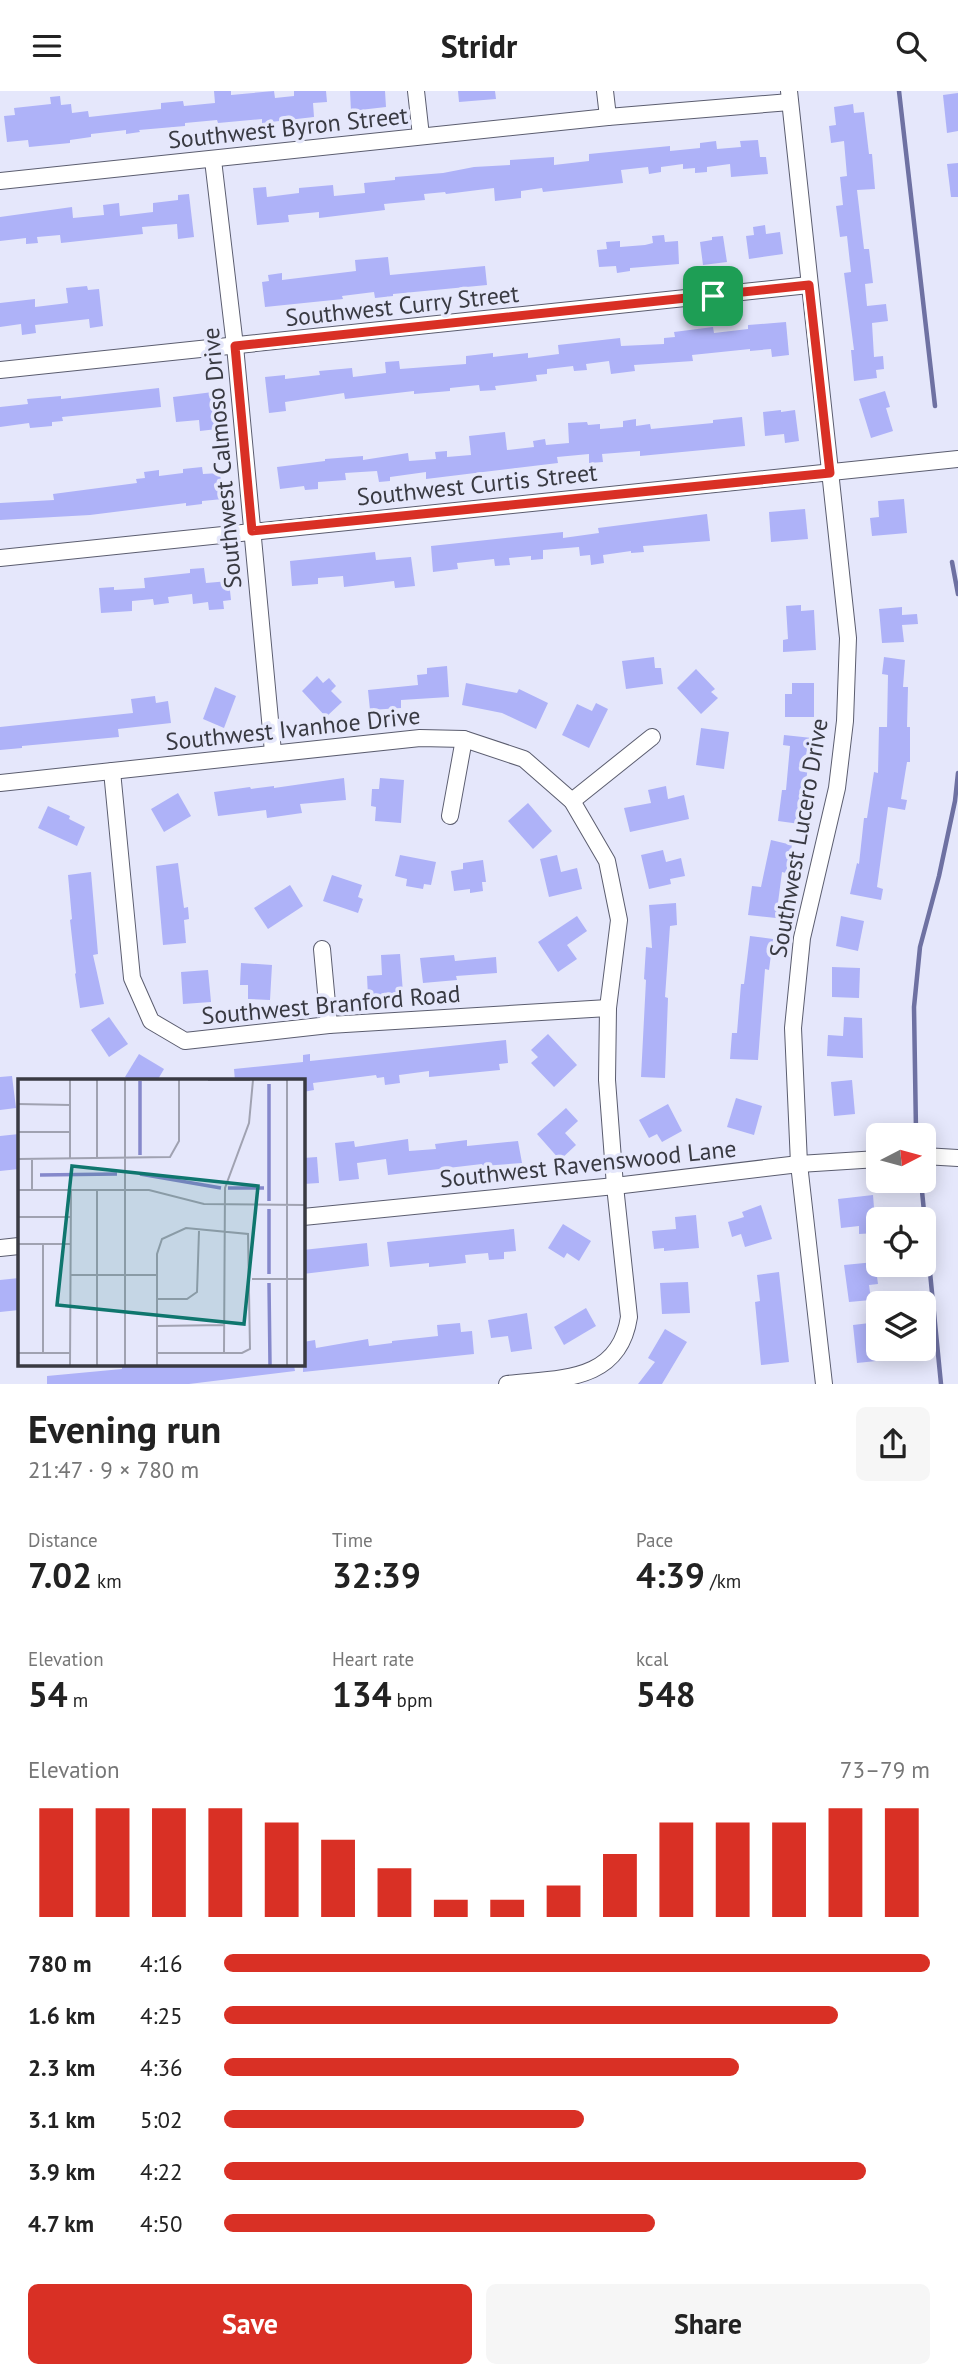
<!DOCTYPE html>
<meta charset="utf-8">
<style>
:root{--surface:#fff;--page:#f6f6f6;--text:#222;--muted:#767676;--accent:#d93025}
body{margin:0;font-family:"PT Sans",sans-serif;background:var(--page);color:var(--text);height:100vh;display:flex;flex-direction:column;font-size:26px;white-space:nowrap}
*{box-sizing:border-box;margin:0}
p{font-size:23px;color:var(--muted)}
.icon{flex:none;width:38px;height:38px;fill:none;stroke:currentColor;stroke-width:2;stroke-linecap:round;stroke-linejoin:round}
.map{position:relative;height:1293px;overflow:hidden}
.side{display:flex;flex-direction:column;background:var(--surface);flex:1}
.side>*{flex:none}
.needle{width:46px;rotate:84deg}
.tools{position:absolute;left:866px;top:1032px;display:grid;gap:14px}
.tools a{display:grid;place-items:center;width:70px;height:70px;border-radius:10px;background:var(--surface);box-shadow:0 4px 18px #0003;font-size:35px}
.pin{position:absolute;display:grid;place-items:center;width:60px;height:60px;color:#fff;margin:-30px;border-radius:14px;box-shadow:0 4px 10px #0006}
.round{display:grid;place-items:center;flex:none;width:74px;height:74px;border-radius:10px;background:var(--page)}
.summary{display:flex;align-items:center;justify-content:space-between;height:119px;padding:0 28px}
h1{font-size:38px;font-weight:600;line-height:52px}
.stats{display:grid;grid-template-columns:repeat(3,1fr);gap:10px;height:119px;padding:7px 28px}
.stats div{display:grid;align-content:center}
.stats b{font-size:35px;font-weight:600}
.stats small{font-size:19px;font-weight:400}
.stats p{font-size:19px}
.chart{height:196px;padding:14px 28px}
.chart p{display:flex;justify-content:space-between}
.chart svg{width:100%;height:126px;margin-top:7px;stroke:var(--accent);stroke-width:6}
.button{display:flex;gap:14px;margin-top:auto;padding:14px 28px}
.button a{flex:1;height:80px;border-radius:10px;background:var(--accent);color:#fff;font-size:28px;font-weight:600;line-height:80px;text-align:center}
.button a+a{background:var(--page);color:var(--text)}
ul{padding:0 28px;list-style:none;font-size:23px}
li{display:grid;grid-template-columns:112px 84px 1fr;align-items:center;height:52px}
li i{height:18px;border-radius:9px;background:var(--accent)}
header{display:flex;justify-content:space-between;align-items:center;height:91px;padding:0 28px;background:var(--surface);font-size:32px;font-weight:600}
.map>svg:first-child{display:block}
.lines{fill:none;stroke-linecap:round;stroke-linejoin:round}
.stream{stroke:#6e71a2;stroke-width:4.5}
.building{fill:#aeb2f8}
.minor-casing{stroke:#5b5d6f;stroke-width:18}
.minor{stroke:#fff;stroke-width:16}
.route-casing{stroke:#fff;stroke-width:14}
.route{stroke:#d93025;stroke-width:9}
.labels{text-anchor:middle;stroke-width:7;stroke-linejoin:round;paint-order:stroke}
.street-label{font-size:24px;fill:#393a42;stroke:#e5e7fb}
.inset-river{fill:none;stroke:#8588cb;stroke-width:3.5}
.inset-road{fill:none;stroke:#a0a2b1;stroke-width:2}
.view{fill:#0f766e;fill-opacity:0.15;stroke:#0f766e;stroke-width:3.5}
.inset-edge{fill:none;stroke:#393a42;stroke-width:3.5}
</style>
<header><svg class="icon" aria-label="menu" viewBox="0 0 24 24"><path d="M4 6h16M4 12h16M4 18h16"/></svg>Stridr<svg class="icon" aria-label="search" viewBox="0 0 24 24"><circle cx="10" cy="10" r="6"/><path d="M15 15l6 6"/></svg></header>
<div class="map">
<svg width="958" height="1293" viewBox="0 0 958 1293">
<rect width="100%" height="100%" fill="#e5e7fb"/>
<g class="lines">
<g class="stream">
<path d="M899 0 935 315"/>
<path d="M952 471 958 503"/>
<path d="M916 1040 914 916 920 856 939 785 955 710 958 682"/>
<path d="M921 1090 941 1293"/>
</g>
</g>
<g class="building">
<path d="M214 0H231V4L274 0 275 7 294 5V0H326L327 11 313 12 314 26 262 32V28L218 32 217 29 185 32V35L139 39 140 41 126 43V39L91 43V46L70 49V52L29 56 28 49 7 51 4 25 15 24 14 17 51 13 50 6 60 5 61 14 71 13 72 22 88 20 89 26 161 18V12L183 10 184 15 215 12Z"/>
<path d="M350 0H385L386 16 351 20Z"/>
<path d="M458 0H495L496 8 459 11Z"/>
<path d="M958 2V40L947 42 943 4Z"/>
<path d="M853 13 854 22 864 21 869 63H872L875 98 857 99 864 158H869L873 192 865 193 867 215 886 213 888 230 872 232 874 266 883 265 884 278 876 279 877 287 854 290 851 259H854L844 182 851 181 847 145 840 146 836 115 843 114 840 86 847 85 844 50 831 52 829 35 836 34 834 16Z"/>
<path d="M758 49 760 66H766L768 83 731 86 730 73 707 76V81L695 82V77L683 78V73L661 76V81L649 83 648 76 621 79 623 92 543 101 542 97 521 100V107L495 110 494 97 446 103 445 101 424 103 425 109 384 113 385 119 319 127V121L288 124 289 131 257 134 253 97 266 96 267 106 299 102V97L333 94 334 105 365 102 364 92 395 89V86L443 82 474 76 510 74V69L554 66V74L589 70V63L670 55V60L700 57V52L716 50 717 58 741 56 740 50Z"/>
<path d="M958 72V106H951L947 73Z"/>
<path d="M189 103 194 146 178 148 177 133 142 136 143 143 61 152 60 144 37 146 38 152 26 153V147L0 150V126L72 116 73 127 104 124 103 114 119 112 120 125 153 121V112L178 109V104Z"/>
<path d="M765 134 766 143 780 141 783 163 749 168 746 145 754 144 753 136Z"/>
<path d="M664 144 665 151 678 150 679 173 630 177V180L617 182 616 175 599 176 597 159 607 158 606 151 620 150V156L645 154 653 152 652 145Z"/>
<path d="M723 145 727 171 703 174 700 151 712 149V146Z"/>
<path d="M388 166 390 184 485 175 487 194 393 203V205L375 207 374 201 342 205 343 208 265 216 262 191 269 190 268 184 282 182V189L356 180 355 169Z"/>
<path d="M87 195 88 199 99 198 103 235 90 237 89 228 35 234 36 242 22 244 21 233 0 236V212L35 208V216L68 212 66 197Z"/>
<path d="M786 231 789 264 772 266 771 258 750 260V258L692 264 693 270 634 274 635 280 611 283 609 270 586 273 587 279 574 280 573 275 547 278V283L536 284 537 290 495 295 496 299 480 300 479 294 450 297V300L414 303V300L345 308 344 302 285 311 286 320 269 322 265 286 285 284V288L320 284 319 280 352 277 353 286 386 282 385 271 399 270 400 278 466 273V265L493 262V266L528 262V267L559 263 558 254 620 247 621 255 664 253V247L675 246 674 241 713 236 714 242 748 238V234Z"/>
<path d="M159 297 161 316 62 326 63 330 52 331V335L30 337 29 332 0 336V316L28 313 27 308 61 305V308Z"/>
<path d="M885 300 890 316 886 317 893 340 871 347 859 308Z"/>
<path d="M213 301 217 338 200 340 199 329 176 331 173 306Z"/>
<path d="M781 319V321L795 319 799 350 785 352 784 343 765 345 763 321Z"/>
<path d="M742 326 745 355 640 365V360L602 363 603 371 589 372V363L557 366 558 372 426 388V381L390 386V390L379 391 377 380 345 382 346 389 318 391V398L305 399 304 395 280 398 277 376 325 370V368L363 365V369L408 362 409 370 436 368 435 361 447 360V366L471 364 469 345 505 341 507 359 534 356 533 350 545 348 546 354 569 352 568 332 587 331 588 334 600 333V338L623 336V330L636 328V335L650 333 651 338 713 332V329Z"/>
<path d="M202 376 203 383 220 382 223 408 202 410V413L186 415V412L90 424 0 429V412L54 409 53 403 137 392 136 388 145 387 144 381 159 379V385L183 382V378Z"/>
<path d="M904 408 907 442 872 445 870 427 879 426 878 410Z"/>
<path d="M805 418 808 448 771 451 769 421Z"/>
<path d="M707 423 710 450 643 455 644 461 631 462V460L603 464 604 472 591 474 590 464 580 465 579 456 543 459V468L531 469V465L509 467 510 474 495 475 494 468 457 472 458 478 433 481 431 455 563 441V447L599 442 598 437Z"/>
<path d="M375 461 376 469 411 466 415 495 395 497 394 490 344 496 343 485 318 487V493L292 495 290 470Z"/>
<path d="M204 477 206 492 229 490 231 509 223 510 224 518 209 519 208 511 193 513 192 503 168 506 169 512 154 514 153 508 132 510V520L101 522 99 497 114 496V499L145 497 144 487 190 482V478Z"/>
<path d="M801 514V520L814 519 816 559 783 561V549L788 548 786 515Z"/>
<path d="M902 516V524L917 523 918 533 902 534 904 551 882 552 879 518Z"/>
<path d="M654 566 655 577H661L663 593 626 598 622 570Z"/>
<path d="M884 566 905 569 903 596H908L907 636H910V671H907L901 708 907 709 905 719 888 716 877 796 883 798 881 809 850 803 857 772 859 773 864 727H867L874 681 878 682 879 636H887L888 584 882 583Z"/>
<path d="M447 575 449 606 401 609V617L370 619 368 599 418 594 417 584 427 583V577Z"/>
<path d="M696 578 715 598 711 601 718 607 701 623 677 597Z"/>
<path d="M317 585 323 592 329 587 336 595 331 600 342 611 326 626 302 600Z"/>
<path d="M466 592 517 602 519 598 548 612 536 638 502 622 462 614Z"/>
<path d="M792 592H814V626H785V603H792Z"/>
<path d="M215 596 236 605 224 637 203 628Z"/>
<path d="M155 605 156 612 168 610 171 632 118 638 119 646 22 655V657L0 659V636L133 622 131 608Z"/>
<path d="M596 612 608 618 589 657 562 644 577 613 592 620Z"/>
<path d="M701 637 729 641 724 678 696 674Z"/>
<path d="M784 644 812 647 800 733 778 730 782 699H786L790 655 783 654Z"/>
<path d="M344 687 346 709 300 713 302 722 267 727 266 719 218 725 214 701 250 696 251 698 274 695V697Z"/>
<path d="M380 687 404 689 401 732 375 730 376 716 371 715 372 698H379Z"/>
<path d="M666 695 668 708 684 704 689 728 630 741 624 717 651 712 648 699Z"/>
<path d="M178 702 191 725 164 741 151 718Z"/>
<path d="M528 712 552 740 533 758 508 730Z"/>
<path d="M48 715 70 725 69 728 85 736 77 755 38 737Z"/>
<path d="M771 749 792 754 786 782 782 781 776 827 748 824 752 795 761 796Z"/>
<path d="M663 759 666 771 681 767 685 785 670 788 671 793 649 798 641 764Z"/>
<path d="M400 764 436 771 431 794 424 793 423 798 406 795 407 788 395 785Z"/>
<path d="M557 764 561 781 577 777 582 798 549 806 540 768Z"/>
<path d="M483 769 486 791H482L483 800 470 802V798L454 800 451 780 463 778V772Z"/>
<path d="M178 772 184 817 188 816 189 828 184 829 186 852 163 854 156 775Z"/>
<path d="M91 781 98 863 93 864 104 913 80 917 75 883 76 882 70 829 72 828 68 784Z"/>
<path d="M332 784 362 794 358 806 363 808 358 822 323 810Z"/>
<path d="M290 794 303 815 268 838 254 817Z"/>
<path d="M676 812 677 834 670 835 665 906 668 907 665 987 641 986 646 889 644 888 646 856 652 857 649 814Z"/>
<path d="M577 825 587 840 567 854 577 868 558 881 538 851Z"/>
<path d="M841 825 864 830 858 860 836 855Z"/>
<path d="M750 845 773 848 769 879 765 878 758 969 730 968 732 942H737L741 893H744Z"/>
<path d="M400 863 403 902 368 905 367 885 382 884 381 864Z"/>
<path d="M454 864 455 870 496 866 497 882 456 885 457 889 423 892 420 867Z"/>
<path d="M241 872 272 874 270 909 248 908V894H240Z"/>
<path d="M832 876 860 877 859 907 832 906Z"/>
<path d="M208 879 211 911 183 913 181 881Z"/>
<path d="M109 926 128 953 109 966 91 939Z"/>
<path d="M844 926 862 927 863 967 827 965 828 944 843 945Z"/>
<path d="M548 943 577 974 554 996 531 972 538 966 531 959Z"/>
<path d="M506 949 508 972 499 973 500 979 429 986V980L399 984 400 992 385 994 384 986 377 987 376 984 313 992 314 999 303 1001V990H235L234 978 303 971V964L310 963V970Z"/>
<path d="M139 963 164 978 157 990H133L125 986Z"/>
<path d="M12 985 16 1017 0 1019V986Z"/>
<path d="M852 989 855 1023 834 1025 831 991Z"/>
<path d="M736 1007 762 1015 754 1044 727 1036Z"/>
<path d="M668 1013 682 1040 662 1051 657 1043 649 1047 639 1029Z"/>
<path d="M566 1017 578 1030 565 1042 576 1054 560 1069 537 1043Z"/>
<path d="M19 1043V1078L0 1080V1045Z"/>
<path d="M408 1048 409 1060 436 1058 435 1053 467 1049V1055L518 1050 522 1072 482 1075V1073L388 1084 386 1068 357 1072 359 1088 339 1090 335 1052 354 1050 355 1056Z"/>
<path d="M317 1066 319 1092 303 1093V1067Z"/>
<path d="M873 1104 876 1142 859 1143V1135L841 1137 838 1108Z"/>
<path d="M761 1114 772 1148 745 1156 741 1143 732 1146 728 1131 744 1126 742 1121Z"/>
<path d="M696 1124 699 1157 664 1160V1157L654 1158 652 1140 676 1138 675 1126Z"/>
<path d="M563 1133 591 1150 579 1170 567 1162 564 1167 548 1157Z"/>
<path d="M514 1138 516 1160 504 1161V1168L489 1169 488 1162 465 1164 466 1172 429 1176V1172L390 1176 387 1151Z"/>
<path d="M367 1152 369 1175 303 1183V1159Z"/>
<path d="M875 1171 878 1193 869 1194 871 1209 849 1211 844 1174Z"/>
<path d="M779 1181 789 1271 761 1274 755 1211 760 1210 757 1184Z"/>
<path d="M19 1187V1219L0 1221V1189Z"/>
<path d="M688 1191 690 1222 662 1223 660 1192Z"/>
<path d="M586 1217 596 1235 564 1254 554 1236Z"/>
<path d="M527 1222 532 1258 511 1261 508 1245 491 1247 488 1229Z"/>
<path d="M878 1231V1258H885L886 1269 857 1272 853 1234Z"/>
<path d="M460 1232 461 1241 472 1240 474 1263 303 1281V1251L315 1249 316 1257 368 1248 369 1255 392 1252V1250L438 1245 437 1234Z"/>
<path d="M665 1238 687 1251 662 1293H638L655 1271 648 1267Z"/>
<path d="M122 1274H294L295 1280 189 1293H47V1285L122 1278Z"/>
</g>
<g class="lines">
<g class="minor-casing">
<g id="minor">
<path d="M416 0 421 45"/>
<path d="M605 0 608 26"/>
<path d="M789 0 848 547 845 630 837 697 802 847 793 937 799 1073 824 1293"/>
<path d="M213 69 235 255 273 661"/>
<path d="M0 90 608 26 790 11"/>
<path d="M0 279 809 194"/>
<path d="M0 467 958 368"/>
<path d="M112 680 132 887 151 930 185 950 329 934 608 917"/>
<path d="M0 692 420 647 464 648 524 668 572 710 607 770 619 829 608 917 607 989 615 1095 629 1226C619 1292 559 1287 507 1293"/>
<path d="M572 710 652 646"/>
<path d="M450 725 464 648"/>
<path d="M322 858 329 934"/>
<path d="M924 1065 958 1067"/>
<path d="M303 1126 615 1095 799 1073 878 1068"/>
<path d="M0 1157 19 1155"/>
</g>
</g>
<use href="#minor" class="minor"/>
</g>
<g class="lines">
<g class="route-casing">
<path id="route" d="M809 194 830 382 252 440 235 255Z"/>
</g>
<use href="#route" class="route"/>
</g>
<g class="labels">
<g class="street-label">
<text transform="translate(288 37) rotate(-6)" y="8">Southwest Byron Street</text>
<text transform="translate(402 215) rotate(-6)" y="8">Southwest Curry Street</text>
<text transform="translate(222 367) rotate(-95)" y="8">Southwest Calmoso Drive</text>
<text transform="translate(477 394) rotate(-6)" y="8">Southwest Curtis Street</text>
<text transform="translate(293 638) rotate(-6)" y="8">Southwest Ivanhoe Drive</text>
<text transform="translate(799 747) rotate(-80)" y="8">Southwest Lucero Drive</text>
<text transform="translate(331 914) rotate(-5)" y="8">Southwest Branford Road</text>
<text transform="translate(588 1073) rotate(-6)" y="8">Southwest Ravenswood Lane</text>
</g>
</g>
<g transform="translate(18 988)">
<rect width="287" height="287" fill="#e5e7fb"/>
<path class="inset-river" d="M122 2V76M251 5V122M122 95 203 109M22 96 99 95M210 109H246M251 130V195M251 204 252 286"/>
<path class="inset-road" d="M190 1H232M0 25 52 26M0 53H52M0 80 152 78 161 62V1M14 80V111M52 80V1M79 80V1M0 111H131L186 125 287 126M0 138H52M0 165H52M25 165V274M52 196H139M234 200H287M139 220H169L179 213 181 152M139 247 206 246M0 274H52M139 274H224L232 270 230 155 168 149 144 160 139 175V286M206 274 207 109 231 44 235 1M52 286 53 112M79 286V112M107 286V1M269 286V1"/>
<path class="view" d="M54 87 240 107 226 245 39 226Z"/>
<rect width="287" height="287" class="inset-edge"/>
</g>
</svg>
<div class="tools">
<a><svg class="needle" viewBox="-14 -14 28 28"><path d="M0-13l5 13h-10z" fill="#e53935"/><path d="M0 13l5-13h-10z" fill="#767676"/></svg></a>
<a><svg class="icon" aria-label="locate" viewBox="0 0 24 24"><circle cx="12" cy="12" r="6"/><path d="M12 2v4M12 18v4M2 12h4M18 12h4"/></svg></a>
<a><svg class="icon" aria-label="layers" viewBox="0 0 24 24"><path d="M12 4l9 5-9 5-9-5zM3 14l9 5 9-5"/></svg></a>
</div>
<div class="pin" style="left:713px;top:205px;background:#1e9e55"><svg class="icon" aria-label="arrive" viewBox="0 0 24 24"><path d="M6 21V4h12l-3 4 3 4H6"/></svg></div>
</div>
<section class="side">
<div class="summary"><div><h1>Evening run</h1><p>21:47 · 9 × 780 m</p></div><a class="round"><svg class="icon" aria-label="share" viewBox="0 0 24 24"><path d="M12 15V3M7 8l5-5 5 5M5 13v7h14v-7"/></svg></a></div>
<div class="stats">
<div><p>Distance</p><b>7.02<small> km</small></b></div>
<div><p>Time</p><b>32:39</b></div>
<div><p>Pace</p><b>4:39<small> /km</small></b></div>
</div>
<div class="stats">
<div><p>Elevation</p><b>54<small> m</small></b></div>
<div><p>Heart rate</p><b>134<small> bpm</small></b></div>
<div><p>kcal</p><b>548</b></div>
</div>
<div class="chart"><p><span>Elevation</span>73–79 m</p>
<svg viewBox="0 0 160 44" preserveAspectRatio="none"><path d="M5 44V6M15 44V6M25 44V6M35 44V6M45 44V11M55 44V17M65 44V27M75 44V38M85 44V38M95 44V33M105 44V22M115 44V11M125 44V11M135 44V11M145 44V6M155 44V6"/></svg>
</div>
<ul>
<li><b>780 m</b>4:16<i style="width:100%"></i></li>
<li><b>1.6 km</b>4:25<i style="width:87%"></i></li>
<li><b>2.3 km</b>4:36<i style="width:73%"></i></li>
<li><b>3.1 km</b>5:02<i style="width:51%"></i></li>
<li><b>3.9 km</b>4:22<i style="width:91%"></i></li>
<li><b>4.7 km</b>4:50<i style="width:61%"></i></li>
</ul>
<div class="button"><a>Save</a><a>Share</a></div>
</section>
